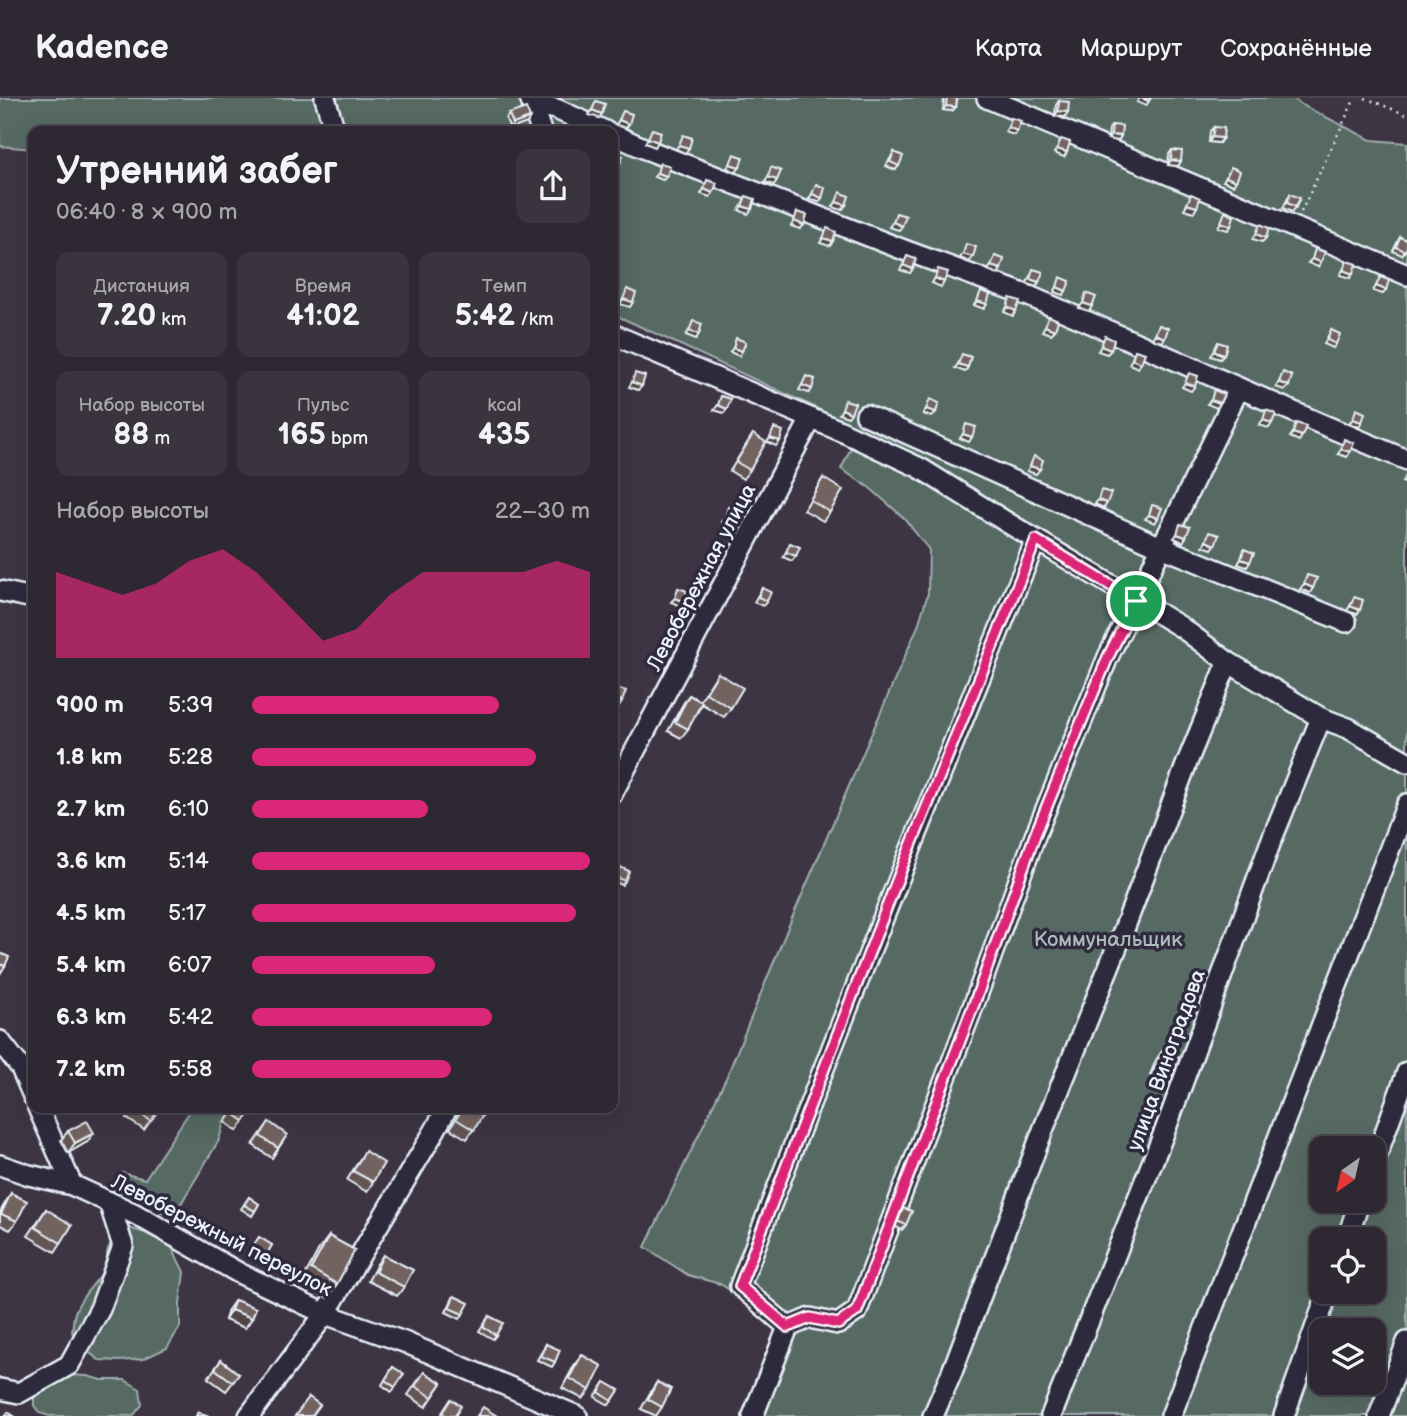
<!DOCTYPE html>
<html lang="ru">
<meta charset="utf-8">
<style>
:root{--surface:#2e2833;--page:#3a343f;--text:#f1f3f6;--muted:#a7a6ac;--line:#49444e;--accent:#db2777}
body{margin:0;font-family:"Balsamiq Sans",sans-serif;background:var(--page);color:var(--text);height:100vh;display:flex;flex-direction:column;font-size:26px;white-space:nowrap}
*{box-sizing:border-box;margin:0}
p{font-size:23px;color:var(--muted)}
.icon{flex:none;width:38px;height:38px;fill:none;stroke:currentColor;stroke-width:2;stroke-linecap:round;stroke-linejoin:round}
.map{position:relative;flex:1;overflow:hidden}
.side{position:absolute;left:28px;top:28px;width:590px;height:987px;display:flex;flex-direction:column;background:var(--surface);border-radius:14px;box-shadow:0 7px 28px #0002,0 0 0 2px var(--line)}
.side>*{flex:none}
.needle{width:46px;rotate:214deg}
.controls{position:absolute;left:1309px;top:1038px;display:grid;gap:14px}
.controls a{display:grid;place-items:center;width:77px;height:77px;border-radius:14px;background:var(--surface);box-shadow:0 7px 28px #0002,0 0 0 2px var(--line);font-size:35px}
.pin{position:absolute;display:grid;place-items:center;width:60px;height:60px;color:#fff;margin:-30px;border:4px solid #fff;border-radius:50%;box-shadow:0 2px 7px #0007}
.round{display:grid;place-items:center;flex:none;width:74px;height:74px;border-radius:14px;background:var(--page)}
.headline{display:flex;align-items:center;justify-content:space-between;height:119px;padding:0 28px}
h1{font-size:38px;font-weight:700;line-height:52px}
.stats{display:grid;grid-template-columns:repeat(3,1fr);gap:10px;height:119px;padding:7px 28px}
.stats div{display:grid;align-content:center;border-radius:14px;background:var(--page);text-align:center}
.stats b{font-size:30px;font-weight:700}
.stats small{font-size:19px;font-weight:400}
.stats p{font-size:19px}
.chart{height:196px;padding:14px 28px}
.chart p{display:flex;justify-content:space-between}
.chart svg{width:100%;height:126px;margin-top:7px;fill:var(--accent);opacity:.7}
ul{padding:0 28px;list-style:none;font-size:23px}
li{display:grid;grid-template-columns:112px 84px 1fr;align-items:center;height:52px}
li i{height:18px;border-radius:9px;background:var(--accent)}
header{display:flex;align-items:center;gap:42px;box-sizing:border-box;height:98px;padding:0 35px;background:var(--surface);border-bottom:2px solid var(--line)}
header strong{font-size:33px}
nav{display:flex;gap:38px;margin-inline-start:auto;font-size:24px}
.map>svg:first-child{display:block}
.green{fill:#566962;stroke:#9fadad;stroke-width:2;fill-rule:evenodd}
.lines{fill:none;stroke-linecap:round;stroke-linejoin:round}
.minor-casing{stroke:#e8f1f8;stroke-width:24}
.path{stroke:#e8f1f8;stroke-width:2.5;stroke-dasharray:2 5;stroke-linecap:butt}
.minor{stroke:#2f2a3d;stroke-width:19}
.wall{fill:#635553;stroke:#e8f1f8;stroke-width:2}
.shaded-wall{fill:#504543;stroke:#e8f1f8;stroke-width:2}
.building{fill:#736360;stroke:#e8f1f8;stroke-width:2}
.route-casing{stroke:#fff;stroke-width:14}
.route{stroke:#db2777;stroke-width:9}
.labels{text-anchor:middle;stroke-width:7;stroke-linejoin:round;paint-order:stroke}
.street-label{font-size:21px;fill:#e8f1f8;stroke:#2f2a3d}
.park-label{font-size:21px;fill:#aebbbc;stroke:#2f2a3d}
</style>
<header>
<strong>Kadence</strong>
<nav><a>Карта</a><a>Маршрут</a><a>Сохранённые</a></nav>
</header>
<div class="map">
<svg width="1407" height="1318" viewBox="0 0 1407 1318">
<rect width="100%" height="100%" fill="#3d3544"/>
<filter id="ink" filterUnits="userSpaceOnUse"><feTurbulence type="fractalNoise" baseFrequency=".0143" numOctaves="2"/><feDisplacementMap in="SourceGraphic" scale="14" xChannelSelector="R" yChannelSelector="G"/><feConvolveMatrix kernelMatrix="1 2 1 2 8 2 1 2 1" color-interpolation-filters="sRGB"/></filter>
<g filter="url(#ink)">
<g class="green">
<path d="M0 0H1293L1302 7 1371 42 1407 45V1318H762L793 1240 747 1203 720 1186 688 1177 645 1149 727 978 789 827 918 528 928 495 929 452 904 420 870 390 841 371 859 333 810 307 613 216 612 33H33V51L0 48ZM1321 1050H1374V1102H1321ZM1321 1141H1374V1194H1321ZM1321 1232H1374V1284H1321Z"/>
<path d="M192 1010H233L224 1024 219 1042 173 1119 161 1114 143 1095 126 1097 110 1090 122 1075 145 1081Z"/>
<path d="M129 1130 145 1135 171 1148 184 1174 180 1205V1229L167 1250 143 1261 120 1263 99 1262 86 1252 72 1234C73 1227 73 1219 76 1212 82 1195 100 1182 108 1166 103 1146 115 1142 129 1130Z"/>
<path d="M68 1277 87 1278 102 1282H125L140 1291 142 1307 133 1318H49L40 1315 34 1308V1295Z"/>
</g>
<g class="lines">
<g class="minor-casing">
<g id="minor">
<path d="M325 0 335 33"/>
<path d="M530 0 541 33"/>
<path d="M987 0 1407 177"/>
<path d="M534 7 556 11 605 33"/>
<path d="M612 36 648 52 904 152 1029 198 1319 325 1407 362"/>
<path d="M612 236 843 334 920 370 1008 425 1181 529 1228 564 1321 620 1348 630 1407 664"/>
<path d="M866 317 1161 449 1346 524"/>
<path d="M0 493 33 500"/>
<path d="M612 696 811 321"/>
<path d="M0 943 21 970 33 998"/>
<path d="M38 1010 72 1087"/>
<path d="M1374 1065 1407 974"/>
<path d="M0 1067 29 1077 72 1087 135 1116 239 1175 325 1216 404 1244 577 1318"/>
<path d="M1347 1141 1360 1102"/>
<path d="M788 1229 740 1188C835 937 935 689 1036 442"/>
<path d="M0 1291 19 1295 69 1267 100 1211 123 1148 109 1104"/>
<path d="M249 1318 325 1216 434 1034 447 1010"/>
<path d="M753 1318 788 1229 810 1220 838 1226 857 1213 974 906 1035 738 1108 559 1239 290"/>
<path d="M933 1318 952 1274 1043 1032 1123 834 1188 662 1228 564"/>
<path d="M1051 1318 1166 1030 1270 746 1321 620"/>
<path d="M1171 1318 1407 706"/>
<path d="M1284 1318 1328 1194"/>
<path d="M1379 1318 1407 1244"/>
</g>
</g>
<g class="path">
<path d="M1365 0 1407 17"/>
<path d="M1301 114 1355 0"/>
</g>
<use href="#minor" class="minor"/>
</g>
<g class="wall">
<path d="M945 0H957L956 9 952 13 943 12 944 2Z"/>
<path d="M1059 3 1065 19 1055 18 1056 7Z"/>
<path d="M509 16 530 20 527 25 510 31 506 21Z"/>
<path d="M1112 27 1121 38 1118 43 1108 41 1109 31Z"/>
<path d="M1214 29 1219 45 1209 44 1210 33Z"/>
<path d="M1172 52 1181 63 1178 68 1168 67 1169 56Z"/>
<path d="M894 54 899 68 895 72 886 68Z"/>
<path d="M1290 96 1296 109 1292 114 1283 110Z"/>
<path d="M1400 139 1405 153 1402 157 1393 153Z"/>
<path d="M1331 232 1336 246 1333 250 1324 246Z"/>
<path d="M753 336 750 372 743 381 730 373Z"/>
<path d="M823 380 830 414 823 423 804 412Z"/>
<path d="M762 490 767 503 763 508 754 504Z"/>
<path d="M718 575 731 610 724 619 702 606 688 631 681 640 668 633 683 606 689 597 700 603Z"/>
<path d="M620 769 625 783 622 787 613 783Z"/>
<path d="M1163 952 1174 974 1168 984 1150 977 1156 962Z"/>
<path d="M133 1010 159 1011 144 1032 126 1020Z"/>
<path d="M235 1010H254L237 1033 225 1024Z"/>
<path d="M462 1010H487L467 1041 450 1031Z"/>
<path d="M269 1024 287 1037 272 1060 253 1047Z"/>
<path d="M68 1033 87 1044 68 1055 61 1042Z"/>
<path d="M365 1053 373 1084 367 1094 347 1082Z"/>
<path d="M11 1095 17 1123 10 1132 0 1127V1114Z"/>
<path d="M249 1099 259 1106 252 1118 241 1111Z"/>
<path d="M903 1110 906 1127 902 1132 894 1128Z"/>
<path d="M46 1111 61 1145 55 1154 28 1138Z"/>
<path d="M329 1138 337 1186 327 1200 301 1185 319 1151Z"/>
<path d="M259 1139 272 1147 262 1163 249 1155Z"/>
<path d="M383 1157 404 1189 397 1198 368 1183 377 1166Z"/>
<path d="M454 1198 463 1216 460 1221 446 1214Z"/>
<path d="M235 1202 252 1220 245 1230 225 1222 228 1212Z"/>
<path d="M489 1218 496 1237 493 1241 479 1233Z"/>
<path d="M546 1246 555 1264 552 1269 537 1262Z"/>
<path d="M582 1257 590 1292 583 1301 562 1290 575 1266Z"/>
<path d="M221 1262 239 1276 226 1293 208 1280Z"/>
<path d="M393 1269 404 1276 392 1294 382 1287Z"/>
<path d="M424 1274 442 1285 426 1309 408 1297Z"/>
<path d="M605 1284 619 1292 609 1307 595 1299Z"/>
<path d="M657 1284 662 1309 656 1318 641 1311 651 1293Z"/>
</g>
<g class="shaded-wall">
<path d="M1140 0H1141L1149 3 1146 8 1137 4Z"/>
<path d="M946 8 956 9 952 13 943 12Z"/>
<path d="M592 12 602 16 599 20 589 17Z"/>
<path d="M1058 13 1068 14 1065 19 1055 18Z"/>
<path d="M530 20 527 25 510 31 513 26Z"/>
<path d="M619 22 629 26 626 30 616 27Z"/>
<path d="M1008 29 1017 33 1014 37 1005 34Z"/>
<path d="M1111 37 1121 38 1118 43 1108 41Z"/>
<path d="M1212 39 1223 40 1219 45 1209 44Z"/>
<path d="M648 40 658 44 655 49 645 45Z"/>
<path d="M679 47 689 50 685 55 676 51Z"/>
<path d="M1057 51 1067 54 1064 59 1054 55Z"/>
<path d="M1171 62 1181 63 1178 68 1168 67Z"/>
<path d="M612 65 619 68 616 72 612 71Z"/>
<path d="M730 66 740 69 736 74 727 70Z"/>
<path d="M657 75 667 78 663 82 654 79Z"/>
<path d="M768 79 777 82 774 87 765 84Z"/>
<path d="M1226 79 1236 83 1233 87 1223 83Z"/>
<path d="M704 91 713 95 710 99 701 96Z"/>
<path d="M812 96 822 100 819 104 809 101Z"/>
<path d="M836 104 846 107 842 112 833 109Z"/>
<path d="M1187 106 1197 109 1194 114 1184 111Z"/>
<path d="M742 108 752 111 748 116 739 112Z"/>
<path d="M794 123 804 127 800 131 791 128Z"/>
<path d="M893 124 902 128 899 132 889 129Z"/>
<path d="M1221 124 1231 128 1228 132 1218 129Z"/>
<path d="M1256 136 1266 140 1262 144 1253 141Z"/>
<path d="M823 140 833 143 830 148 820 145Z"/>
<path d="M963 156 973 159 969 164 960 160Z"/>
<path d="M1312 161 1321 164 1318 169 1308 165Z"/>
<path d="M903 167 913 171 910 175 900 172Z"/>
<path d="M991 168 1001 171 998 176 988 172Z"/>
<path d="M1343 172 1353 176 1350 180 1340 177Z"/>
<path d="M935 180 944 184 941 189 932 185Z"/>
<path d="M1030 181 1039 184 1036 189 1026 185Z"/>
<path d="M1376 188 1386 192 1383 196 1373 193Z"/>
<path d="M1057 189 1066 193 1063 197 1054 194Z"/>
<path d="M623 201 633 204 630 209 620 206Z"/>
<path d="M977 203 987 206 984 211 974 207Z"/>
<path d="M1083 205 1092 208 1089 213 1079 210Z"/>
<path d="M1007 209 1016 213 1013 218 1004 214Z"/>
<path d="M1045 228 1055 232 1051 236 1042 233Z"/>
<path d="M689 233 699 236 696 241 686 237Z"/>
<path d="M1155 236 1165 240 1162 244 1152 241Z"/>
<path d="M1101 248 1111 252 1107 256 1098 253Z"/>
<path d="M733 250 742 253 739 258 730 254Z"/>
<path d="M1214 253 1224 257 1220 261 1211 258Z"/>
<path d="M1132 261 1141 265 1138 270 1129 266Z"/>
<path d="M958 266 968 269 965 274 955 270Z"/>
<path d="M632 284 642 288 638 292 629 289Z"/>
<path d="M1279 284 1289 288 1285 292 1276 289Z"/>
<path d="M1185 285 1195 288 1191 293 1182 289Z"/>
<path d="M802 287 812 291 809 295 799 292Z"/>
<path d="M1211 302 1220 305 1217 310 1207 306Z"/>
<path d="M718 307 727 311 724 315 714 312Z"/>
<path d="M842 311 851 315 848 319 839 316Z"/>
<path d="M926 311 936 314 932 319 923 316Z"/>
<path d="M1353 321 1362 324 1359 329 1349 325Z"/>
<path d="M1263 322 1272 325 1269 330 1259 327Z"/>
<path d="M1293 335 1302 338 1299 343 1290 339Z"/>
<path d="M963 336 972 339 969 344 960 340Z"/>
<path d="M770 340 780 343 776 348 767 344Z"/>
<path d="M1341 351 1350 354 1347 359 1338 356Z"/>
<path d="M1030 368 1040 371 1036 376 1027 373Z"/>
<path d="M1405 379 1407 380V386L1402 384Z"/>
<path d="M1098 402 1107 405 1104 410 1095 406Z"/>
<path d="M1149 417 1158 420 1155 425 1145 421Z"/>
<path d="M725 419 734 422 731 427 722 424Z"/>
<path d="M1177 436 1186 439 1183 444 1174 440Z"/>
<path d="M1206 443 1215 447 1212 451 1203 448Z"/>
<path d="M786 454 796 458 792 463 783 459Z"/>
<path d="M1241 461 1250 464 1247 469 1238 466Z"/>
<path d="M1304 486 1313 490 1310 495 1300 491Z"/>
<path d="M675 500 684 503 681 508 671 504Z"/>
<path d="M1350 508 1360 512 1357 516 1347 513Z"/>
<path d="M612 600H613L622 603 619 608 612 605Z"/>
<path d="M0 866 5 868 0 876Z"/>
<path d="M1157 967 1174 974 1168 984 1150 977Z"/>
<path d="M94 1035 87 1044 68 1055 75 1045Z"/>
<path d="M231 1212 252 1220 245 1230 225 1222Z"/>
</g>
<g class="building">
<path d="M947 0H957L956 9 946 8Z"/>
<path d="M1141 0H1151L1149 3Z"/>
<path d="M596 3 605 6 602 16 592 12Z"/>
<path d="M1059 3 1069 4 1068 14 1058 13Z"/>
<path d="M526 10 530 20 513 26 509 16Z"/>
<path d="M623 13 632 16 629 26 619 22Z"/>
<path d="M1011 20 1021 23 1017 33 1008 29Z"/>
<path d="M1112 27 1122 28 1121 38 1111 37Z"/>
<path d="M1214 29 1224 30 1223 40 1212 39Z"/>
<path d="M652 31 661 34 658 44 648 40Z"/>
<path d="M683 37 692 40 689 50 679 47Z"/>
<path d="M1061 41 1070 44 1067 54 1057 51Z"/>
<path d="M1172 52 1182 53 1181 63 1171 62Z"/>
<path d="M894 54 903 58 899 68 890 64Z"/>
<path d="M613 55 623 58 619 68 612 65Z"/>
<path d="M734 56 743 59 740 69 730 66Z"/>
<path d="M660 65 670 68 667 78 657 75Z"/>
<path d="M771 69 781 73 777 82 768 79Z"/>
<path d="M1231 69 1240 73 1236 83 1226 79Z"/>
<path d="M707 82 717 85 713 95 704 91Z"/>
<path d="M816 86 825 90 822 100 812 96Z"/>
<path d="M840 94 849 98 846 107 836 104Z"/>
<path d="M1191 96 1200 100 1197 109 1187 106Z"/>
<path d="M1290 96 1300 100 1296 109 1287 105Z"/>
<path d="M746 98 755 101 752 111 742 108Z"/>
<path d="M797 114 807 117 804 127 794 123Z"/>
<path d="M1225 114 1234 118 1231 128 1221 124Z"/>
<path d="M896 115 906 118 902 128 893 124Z"/>
<path d="M1260 126 1269 130 1266 140 1256 136Z"/>
<path d="M827 130 836 134 833 143 823 140Z"/>
<path d="M1400 139 1407 142V149L1405 153 1396 149Z"/>
<path d="M966 146 976 149 973 159 963 156Z"/>
<path d="M1315 151 1325 154 1321 164 1312 161Z"/>
<path d="M907 158 916 161 913 171 903 167Z"/>
<path d="M995 158 1004 161 1001 171 991 168Z"/>
<path d="M1347 163 1356 166 1353 176 1343 172Z"/>
<path d="M938 171 948 174 944 184 935 180Z"/>
<path d="M1033 171 1043 174 1039 184 1030 181Z"/>
<path d="M1060 179 1070 183 1066 193 1057 189Z"/>
<path d="M1380 179 1389 182 1386 192 1376 188Z"/>
<path d="M627 191 636 195 633 204 623 201Z"/>
<path d="M981 193 990 196 987 206 977 203Z"/>
<path d="M1086 195 1096 199 1092 208 1083 205Z"/>
<path d="M1010 200 1020 203 1016 213 1007 209Z"/>
<path d="M1049 218 1058 222 1055 232 1045 228Z"/>
<path d="M693 223 702 226 699 236 689 233Z"/>
<path d="M1159 227 1168 230 1165 240 1155 236Z"/>
<path d="M1331 232 1340 236 1336 246 1327 242Z"/>
<path d="M1105 238 1114 242 1111 252 1101 248Z"/>
<path d="M736 240 746 244 742 253 733 250Z"/>
<path d="M1218 244 1227 247 1224 257 1214 253Z"/>
<path d="M1135 252 1145 255 1141 265 1132 261Z"/>
<path d="M962 256 971 259 968 269 958 266Z"/>
<path d="M1283 274 1292 278 1289 288 1279 284Z"/>
<path d="M635 275 645 278 642 288 632 284Z"/>
<path d="M1189 275 1198 278 1195 288 1185 285Z"/>
<path d="M806 278 815 281 812 291 802 287Z"/>
<path d="M1214 292 1224 296 1220 305 1211 302Z"/>
<path d="M721 298 731 301 727 311 718 307Z"/>
<path d="M930 301 939 305 936 314 926 311Z"/>
<path d="M845 302 855 305 851 315 842 311Z"/>
<path d="M1356 311 1365 315 1362 324 1353 321Z"/>
<path d="M1266 312 1276 316 1272 325 1263 322Z"/>
<path d="M1296 325 1306 328 1302 338 1293 335Z"/>
<path d="M966 326 976 329 972 339 963 336Z"/>
<path d="M774 330 783 333 780 343 770 340Z"/>
<path d="M753 336 766 344 750 372 736 364Z"/>
<path d="M1344 341 1354 345 1350 354 1341 351Z"/>
<path d="M1034 358 1043 362 1040 371 1030 368Z"/>
<path d="M823 380 843 392 830 414 810 402Z"/>
<path d="M1101 392 1111 395 1107 405 1098 402Z"/>
<path d="M1152 407 1162 410 1158 420 1149 417Z"/>
<path d="M728 409 738 413 734 422 725 419Z"/>
<path d="M1180 426 1190 429 1186 439 1177 436Z"/>
<path d="M1209 434 1219 437 1215 447 1206 443Z"/>
<path d="M790 445 800 449 796 458 786 454Z"/>
<path d="M1244 451 1254 455 1250 464 1241 461Z"/>
<path d="M1307 477 1317 480 1313 490 1304 486Z"/>
<path d="M678 490 687 493 684 503 675 500Z"/>
<path d="M762 490 771 494 767 503 758 499Z"/>
<path d="M1354 499 1363 502 1360 512 1350 508Z"/>
<path d="M718 575 743 590 731 610 706 595Z"/>
<path d="M616 590 626 593 622 603 613 600Z"/>
<path d="M689 597 702 604 688 631 675 624Z"/>
<path d="M620 769 629 773 625 783 616 779Z"/>
<path d="M612 770 616 772 612 779Z"/>
<path d="M0 855 9 859 5 868 0 866Z"/>
<path d="M1163 952 1180 959 1174 974 1157 967Z"/>
<path d="M133 1010H157L159 1011 151 1023 132 1011Z"/>
<path d="M235 1010H253L244 1023 232 1015Z"/>
<path d="M463 1010H487L474 1032 456 1021Z"/>
<path d="M87 1023 94 1035 75 1045 68 1033Z"/>
<path d="M269 1024 287 1037 278 1050 260 1038Z"/>
<path d="M365 1053 384 1065 373 1084 353 1073Z"/>
<path d="M11 1095 27 1103 17 1123 1 1116Z"/>
<path d="M249 1099 259 1106 255 1113 244 1107Z"/>
<path d="M903 1110 912 1113 906 1127 897 1123Z"/>
<path d="M46 1111 72 1127 61 1145 35 1129Z"/>
<path d="M329 1138 355 1152 337 1186 311 1171Z"/>
<path d="M259 1139 272 1147 266 1158 252 1150Z"/>
<path d="M383 1157 413 1172 404 1189 375 1174Z"/>
<path d="M454 1198 469 1205 463 1216 449 1210Z"/>
<path d="M235 1202 256 1210 252 1220 231 1212Z"/>
<path d="M489 1218 503 1225 496 1237 483 1229Z"/>
<path d="M546 1246 560 1252 555 1264 541 1258Z"/>
<path d="M582 1257 602 1268 590 1292 569 1280Z"/>
<path d="M221 1262 239 1276 233 1284 215 1271Z"/>
<path d="M393 1269 404 1276 395 1289 385 1282Z"/>
<path d="M424 1274 442 1285 432 1299 415 1288Z"/>
<path d="M605 1284 619 1292 612 1303 599 1294Z"/>
<path d="M657 1284 671 1291 662 1309 648 1301Z"/>
<path d="M309 1299 320 1307 312 1318H295Z"/>
<path d="M451 1301 461 1308 455 1318H447L442 1315Z"/>
<path d="M483 1309 497 1318H477Z"/>
<path d="M8 1314 14 1318H5Z"/>
<path d="M198 1314 209 1318H196Z"/>
</g>
</g>
<g class="lines" filter="url(#ink)">
<g class="route-casing">
<path id="route" d="M1036 442 1136 503 1108 559 1035 737 974 906 857 1213 838 1226 810 1220 788 1229 740 1188 903 767Z"/>
</g>
<use href="#route" class="route"/>
</g>
<g class="labels">
<g class="street-label">
<text transform="translate(701 479) rotate(-62)" y="7">Левобережная улица</text>
<text transform="translate(1166 962) rotate(-70)" y="7">улица Виноградова</text>
<text transform="translate(222 1137) rotate(27)" y="7">Левобережный переулок</text>
</g>
<g class="park-label">
<text x="1108" y="848">Коммунальщик</text>
</g>
</g>
</svg>
<div class="controls">
<a><svg class="needle" viewBox="-14 -14 28 28"><path d="M0-13l5 13h-10z" fill="#e53935"/><path d="M0 13l5-13h-10z" fill="#a7a6ac"/></svg></a>
<a><svg class="icon" aria-label="locate" viewBox="0 0 24 24"><circle cx="12" cy="12" r="6"/><path d="M12 2v4M12 18v4M2 12h4M18 12h4"/></svg></a>
<a><svg class="icon" aria-label="layers" viewBox="0 0 24 24"><path d="M12 4l9 5-9 5-9-5zM3 14l9 5 9-5"/></svg></a>
</div>
<div class="pin" style="left:1136px;top:503px;background:#1e9e55"><svg class="icon" aria-label="arrive" viewBox="0 0 24 24"><path d="M6 21V4h12l-3 4 3 4H6"/></svg></div>
<section class="side">
<div class="headline"><div><h1>Утренний забег</h1><p>06:40 · 8 × 900 m</p></div><a class="round"><svg class="icon" aria-label="share" viewBox="0 0 24 24"><path d="M12 15V3M7 8l5-5 5 5M5 13v7h14v-7"/></svg></a></div>
<div class="stats">
<div><p>Дистанция</p><b>7.20<small> km</small></b></div>
<div><p>Время</p><b>41:02</b></div>
<div><p>Темп</p><b>5:42<small> /km</small></b></div>
</div>
<div class="stats">
<div><p>Набор высоты</p><b>88<small> m</small></b></div>
<div><p>Пульс</p><b>165<small> bpm</small></b></div>
<div><p>kcal</p><b>435</b></div>
</div>
<div class="chart"><p><span>Набор высоты</span>22–30 m</p>
<svg viewBox="0 0 160 44" preserveAspectRatio="none"><path d="M0 44V14L10 18L20 22L30 18L40 10L50 6L60 14L70 26L80 38L90 34L100 22L110 14L120 14L130 14L140 14L150 10L160 14V44z"/></svg>
</div>
<ul>
<li><b>900 m</b>5:39<i style="width:73%"></i></li>
<li><b>1.8 km</b>5:28<i style="width:84%"></i></li>
<li><b>2.7 km</b>6:10<i style="width:52%"></i></li>
<li><b>3.6 km</b>5:14<i style="width:100%"></i></li>
<li><b>4.5 km</b>5:17<i style="width:96%"></i></li>
<li><b>5.4 km</b>6:07<i style="width:54%"></i></li>
<li><b>6.3 km</b>5:42<i style="width:71%"></i></li>
<li><b>7.2 km</b>5:58<i style="width:59%"></i></li>
</ul>
</section>
</div>
